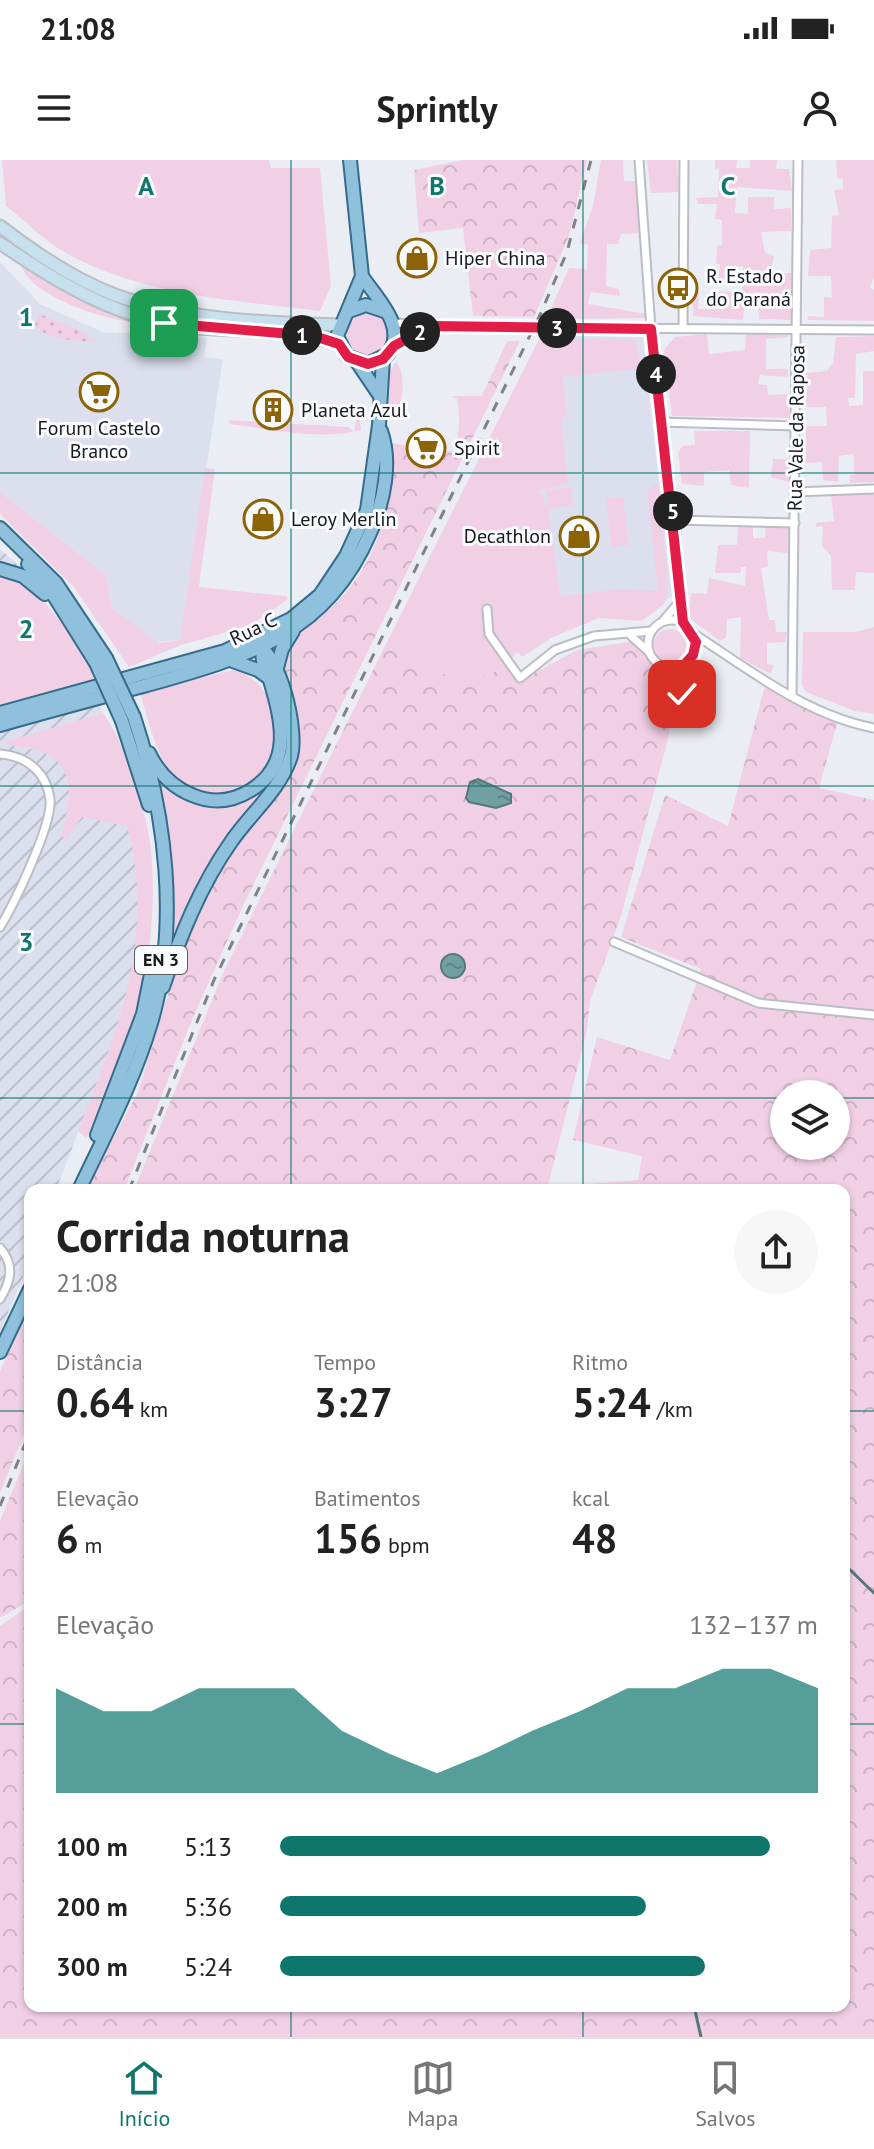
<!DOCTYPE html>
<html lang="pt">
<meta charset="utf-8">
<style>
:root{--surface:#fff;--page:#f6f6f6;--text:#222;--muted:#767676;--line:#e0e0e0;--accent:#0f766e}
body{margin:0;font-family:"PT Sans",sans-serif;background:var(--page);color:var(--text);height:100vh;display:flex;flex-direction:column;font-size:30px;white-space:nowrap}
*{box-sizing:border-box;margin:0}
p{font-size:26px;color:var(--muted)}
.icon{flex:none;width:44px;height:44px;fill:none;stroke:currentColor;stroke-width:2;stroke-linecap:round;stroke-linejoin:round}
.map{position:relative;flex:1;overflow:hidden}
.details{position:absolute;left:24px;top:1024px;width:826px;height:828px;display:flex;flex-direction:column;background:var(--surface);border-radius:16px;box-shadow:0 2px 6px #0004}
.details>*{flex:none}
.controls{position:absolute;left:770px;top:920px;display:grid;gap:16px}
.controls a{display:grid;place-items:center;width:80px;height:80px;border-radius:50%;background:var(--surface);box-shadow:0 2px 6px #0004;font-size:40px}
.pin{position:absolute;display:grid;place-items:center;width:68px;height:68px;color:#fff;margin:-34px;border-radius:16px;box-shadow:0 4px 12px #0006}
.km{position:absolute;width:40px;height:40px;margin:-20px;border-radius:50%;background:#222;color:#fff;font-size:22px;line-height:40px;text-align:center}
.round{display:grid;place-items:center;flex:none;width:84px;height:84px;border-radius:42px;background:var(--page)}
.head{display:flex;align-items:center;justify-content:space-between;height:136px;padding:0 32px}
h1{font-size:44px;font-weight:700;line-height:60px}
.metrics{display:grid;grid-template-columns:repeat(3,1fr);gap:12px;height:136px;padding:8px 32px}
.metrics div{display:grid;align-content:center}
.metrics b{font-size:40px;font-weight:700}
.metrics small{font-size:22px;font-weight:400}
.metrics p{font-size:22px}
.chart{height:224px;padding:16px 32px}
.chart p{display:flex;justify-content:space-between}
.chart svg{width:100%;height:144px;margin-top:8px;fill:var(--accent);opacity:.7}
ul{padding:0 32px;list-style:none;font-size:26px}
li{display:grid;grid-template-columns:128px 96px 1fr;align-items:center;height:60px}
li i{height:20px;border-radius:10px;background:var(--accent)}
.status{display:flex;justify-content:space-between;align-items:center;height:56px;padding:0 40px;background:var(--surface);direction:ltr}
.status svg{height:22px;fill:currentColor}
header{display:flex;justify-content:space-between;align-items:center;height:104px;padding:0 32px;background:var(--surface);font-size:36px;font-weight:700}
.tabs{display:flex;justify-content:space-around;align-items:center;height:112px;border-top:2px solid var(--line);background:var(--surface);font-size:22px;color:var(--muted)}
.tabs a{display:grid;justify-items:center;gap:4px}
.tabs .on{color:var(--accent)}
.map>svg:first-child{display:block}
.built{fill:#dce0ee}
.industrial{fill:url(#industrial-furrows)}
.grass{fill:#f1d0e6}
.forest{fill:url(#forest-crowns);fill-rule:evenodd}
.park{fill:url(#park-dots)}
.water{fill:url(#water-ripples);stroke:#56787b;stroke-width:2}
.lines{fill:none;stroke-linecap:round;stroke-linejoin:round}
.stream{stroke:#56787b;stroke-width:3}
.minor-casing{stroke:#babdc3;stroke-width:11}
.secondary-casing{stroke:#babdc3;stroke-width:15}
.primary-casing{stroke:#356b8b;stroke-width:16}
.minor{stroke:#fff;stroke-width:7}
.secondary{stroke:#c7e0ee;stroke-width:11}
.primary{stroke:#8fc1dd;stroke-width:12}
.rail{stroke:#808286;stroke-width:3;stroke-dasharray:10 10;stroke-linecap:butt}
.primary-bridge-casing{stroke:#356b8b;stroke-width:16;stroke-linecap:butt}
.primary-bridge{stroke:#8fc1dd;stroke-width:12}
.route-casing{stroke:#fff;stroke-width:16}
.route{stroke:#e11d48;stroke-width:10}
.grid{fill:none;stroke:#0f766e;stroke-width:2;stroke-opacity:0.55}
.labels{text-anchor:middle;stroke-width:6;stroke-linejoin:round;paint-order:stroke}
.shield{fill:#f9fbff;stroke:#5c5d5f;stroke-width:2}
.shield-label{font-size:18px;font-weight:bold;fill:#18191b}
.poi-label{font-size:20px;fill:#18191b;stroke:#f9fbff;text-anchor:start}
.street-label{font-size:20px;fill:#18191b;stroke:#f9fbff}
.grid-label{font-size:26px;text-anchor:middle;font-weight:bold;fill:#0f766e;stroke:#f9fbff;stroke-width:6;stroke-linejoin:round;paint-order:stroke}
</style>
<div class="status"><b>21:08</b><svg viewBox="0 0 49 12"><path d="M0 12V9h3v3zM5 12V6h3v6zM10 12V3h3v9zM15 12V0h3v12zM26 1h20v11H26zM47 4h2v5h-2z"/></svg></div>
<header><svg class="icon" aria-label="menu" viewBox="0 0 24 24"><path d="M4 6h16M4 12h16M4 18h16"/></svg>Sprintly<svg class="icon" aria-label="person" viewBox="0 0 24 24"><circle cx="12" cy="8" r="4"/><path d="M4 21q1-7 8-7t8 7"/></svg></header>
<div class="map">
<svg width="874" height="1877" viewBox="0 0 874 1877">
<defs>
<pattern id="industrial-furrows" width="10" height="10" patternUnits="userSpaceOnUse" patternTransform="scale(2)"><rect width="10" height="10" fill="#dce0ee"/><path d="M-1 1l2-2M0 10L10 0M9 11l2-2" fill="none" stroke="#bcc0cc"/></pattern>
<pattern id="forest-crowns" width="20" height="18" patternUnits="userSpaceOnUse" patternTransform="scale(2)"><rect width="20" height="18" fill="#f1d0e6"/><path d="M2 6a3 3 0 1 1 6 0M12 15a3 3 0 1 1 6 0" fill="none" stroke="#ceb2c5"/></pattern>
<pattern id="park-dots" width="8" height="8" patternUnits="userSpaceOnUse" patternTransform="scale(2)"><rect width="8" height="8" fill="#f1d0e6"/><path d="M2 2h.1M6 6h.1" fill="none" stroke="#ceb2c5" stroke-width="1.8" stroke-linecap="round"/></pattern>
<pattern id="water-ripples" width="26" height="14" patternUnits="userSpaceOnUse" patternTransform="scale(2)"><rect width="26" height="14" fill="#71a0a4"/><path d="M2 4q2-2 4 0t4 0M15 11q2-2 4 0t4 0" fill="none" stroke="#5c8285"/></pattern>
</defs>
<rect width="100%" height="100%" fill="#ebedf4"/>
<g class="built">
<path d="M0 102 40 144 105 173 167 172 207 178 204 197 223 199 180 480 156 482 112 448 106 415 0 332Z"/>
<path d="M550 171 642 172 672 436 642 456H592L504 500 415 448Z"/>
</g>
<path class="industrial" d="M0 389 15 402 65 472 86 509 103 553 147 714 137 818 56 1030H30V1100L0 1172Z"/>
<g class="grass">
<path d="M2 0H269L271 8H320L331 126 320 151C232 140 143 136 64 92 44 80 25 61 6 46Z"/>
<path d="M601 0H623L624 21H637L643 73 621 74 618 84H607L606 126 619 129 620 136 591 132 588 144 647 154 646 158 553 159 554 155H548L569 108 587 109 588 85 580 83 593 46Z"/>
<path d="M647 0H677L679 32 651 33Z"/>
<path d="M715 0H737L736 8H750V0H777L776 9H789L792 31 737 27 735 53 748 54V37H774V49L791 48V71L761 72 765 92 774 96 770 114 791 113 792 160 759 159V137L745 139 743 160 693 156 692 132 699 131 698 149 715 148 716 132 742 131 743 106 735 107V118L718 121 720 104H716L717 86 722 85V60L715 59 717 44H698L696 38 718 37 719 8 715 9Z"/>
<path d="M836 0H874V117L870 128 874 130V161L807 160 809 156 824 157V137L832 138 831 116H808L810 90 831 88 832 56 839 55 834 30 843 29V19L837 18Z"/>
<path d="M21 103C60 129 98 147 143 160L142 163C112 163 25 136 21 103Z"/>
<circle cx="368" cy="174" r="21"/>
<path d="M542 173 553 174 555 179H635L641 208 563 217 567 257H561L568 324 539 330 548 347 546 330 571 327 573 345 549 350 560 436 622 429 658 431 647 330 659 323 668 432 664 444 642 461 599 458 553 477 522 497 517 491 503 509 462 523 385 486Z"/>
<path d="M788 173V177L766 179V209H788V217L760 215 758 224 767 225 768 235 787 234 790 258 672 256 664 190 675 177 707 174 709 194 745 190 746 174Z"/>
<path d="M874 176V191L856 194 855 238H848L849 246 863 245V211H874V322L850 323V315H854V294L839 296 838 322 823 320 822 302 806 303V266H827L826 247H805L806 213 827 211 833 203 836 177Z"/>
<path d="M396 202C406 213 403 236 398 250L390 254 386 217Z"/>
<path d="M452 236H482L457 291H454C460 271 460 259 457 239Z"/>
<path d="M359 244 361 270C320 281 271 269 229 264L230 260 348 267 354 272Z"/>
<path d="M694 271H750L749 328 731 325 729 310 704 312V326L682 324 678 293 682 286 695 285Z"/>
<path d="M773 299H791L792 323 771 317Z"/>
<path d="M205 308 215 309 199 427 286 436 288 439 251 465 181 485 129 507 74 427 0 354V332L106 415 112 448 159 483 180 480Z"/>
<path d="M874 334V413L856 412 855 430H832L831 396 822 386 823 366 816 367V363L834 361 831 335Z"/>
<path d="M623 337 629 385 611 387 606 339Z"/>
<path d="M738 366 753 367V378H765L766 366 790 367 788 393 767 391 768 407 761 408 769 460H775L776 472H787L785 482 767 483V504L774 505 771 514 740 498 741 457 727 459 726 478 720 481 689 458 691 433 707 434 709 418 745 426 746 407H741V413H715L718 385H737Z"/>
<path d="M0 409 23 416 69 472 98 519 0 546Z"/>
<path d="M874 467V554L855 551 806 532 802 525 803 472H855Z"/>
<circle cx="670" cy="485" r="16"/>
<path d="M233 510C301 527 283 648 207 634 196 631 182 627 175 618 155 595 149 561 140 533Z"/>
<path d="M103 553C118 574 125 594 133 619 140 641 149 666 151 690 160 787 135 894 86 978L78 971C118 868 157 778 127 666L82 657 66 681 61 676C70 644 80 601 35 590 23 587 16 588 4 582Z"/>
<path d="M159 615C191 646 235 665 269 623L222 686 170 784 172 691Z"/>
</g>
<g class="forest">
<path d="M463 0H587L569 76 534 157 473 156 463 68 419 73 414 10Z"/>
<path d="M507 181H520L242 748 192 860 124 1030H86L138 932 183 786 203 738 298 585C298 558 279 523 285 500 291 474 315 463 333 446 379 402 393 344 391 283L404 285 416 299 438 297 441 291H457Z"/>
<path d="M634 481 649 492 651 502 675 519 677 528 671 545 668 579 621 756 590 841 587 870 547 1030H134L224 811 385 486 462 523 503 509 508 502 525 518 577 490Z"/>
<path d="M765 525 838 560 819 628 874 640V1877H0V1466L30 1445V1846H844V1030H553L554 1027 638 1020 642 996 573 980 597 877 670 900 701 809 621 777 665 635 728 666ZM784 934H836V986H784Z"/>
<path d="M30 1148V1259L0 1333V1211Z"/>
<path d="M30 1288V1440L0 1458V1361Z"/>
</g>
<path class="park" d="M40 154 88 174 87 177 99 182C81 182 45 180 35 165Z"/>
<g class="water">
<path d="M478 619 511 634V643L496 648 469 642 466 638 470 622Z"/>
<circle cx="453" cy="806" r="12"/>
</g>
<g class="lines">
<g class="stream">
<path d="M844 1404 874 1433"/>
<path d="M694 1846 701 1877"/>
</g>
<g class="minor-casing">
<g id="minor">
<path d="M639 0 651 169 675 360 683 462"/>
<path d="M394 163 473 167 874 170"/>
<path d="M683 167 684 0"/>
<path d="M394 186 428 167"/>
<path d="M661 262 796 266"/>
<path d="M795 332 874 329"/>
<path d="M675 360 795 363"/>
<path d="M487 449 489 474 520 518 555 490 594 476 651 471"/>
<circle cx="672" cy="484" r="24"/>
<path d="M663 461 680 441"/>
<path d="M694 474C750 510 806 555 874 568"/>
<path d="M631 476 649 492"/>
<path d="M666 508 682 534"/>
<path d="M682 532 685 504"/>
<path d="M792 536 798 0"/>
<path d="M0 594C26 596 46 611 50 639 53 664 14 744 0 767"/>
<path d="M614 782 758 843 874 855"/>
<path d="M0 1088C15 1105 11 1121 0 1139"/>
</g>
</g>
<g class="secondary-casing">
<g id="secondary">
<path d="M0 66C36 94 73 119 115 135 184 160 267 163 339 165"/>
<path d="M0 83C56 122 118 159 188 167 238 172 290 169 339 184"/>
</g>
</g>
<g class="primary-casing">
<g id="primary">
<path d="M350 0 362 116 337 176 347 196 368 204 388 194C408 167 377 139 362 116"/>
<path d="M349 151 366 145 384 151"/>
<path d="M357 202 380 236"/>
<path d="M0 368 56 423 106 498"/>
<path d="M28 404 51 431 96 503"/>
<path d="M0 409 23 416 45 434"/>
<path d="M233 501 258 510 269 518"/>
<path d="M277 508 282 489 293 471"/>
<path d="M0 553 225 491 291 459 320 435 346 396 367 350 379 265 383 199"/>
<path d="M122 561 149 645"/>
<path d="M0 565C49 551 98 538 147 525 247 497 327 475 371 371 384 341 392 302 381 271"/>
<path d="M149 593C158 612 172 627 192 635 213 644 232 642 251 630 293 604 282 561 270 520 265 507 259 498 265 485"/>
<path d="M163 827C180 777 200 726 231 682 250 654 281 629 291 596 298 571 281 494 255 484"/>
<path d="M97 975 143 854 154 799"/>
<path d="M79 1030C105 975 134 921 151 863 180 765 166 653 134 557"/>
<path d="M0 1192 30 1129"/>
</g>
</g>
<use href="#minor" class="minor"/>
<use href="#secondary" class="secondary"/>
<use href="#primary" class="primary"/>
<g class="rail">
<path d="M129 1030 214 820 540 155 567 92 591 0"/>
<path d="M0 1346 30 1272"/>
</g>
<g class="primary-bridge-casing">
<g id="primary-bridge">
<path d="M106 498 134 557"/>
<path d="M96 503 122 561"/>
</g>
</g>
<use href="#primary-bridge" class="primary-bridge"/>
</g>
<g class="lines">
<g class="route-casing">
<path id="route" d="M164 163 314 176 339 184 348 197 368 204 383 199 394 186 430 166 651 169 683 462 696 482 693 495 685 504 682 534"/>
</g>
<use href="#route" class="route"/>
</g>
<path class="grid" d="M291 0V1030M583 0V1030M0 313H874M0 626H874M0 938H784M836 938H874M0 1251H30M844 1251H874M0 1564H30M844 1564H874M291 1846V1877M583 1846V1877"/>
<defs>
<g id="shop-ring" transform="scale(2)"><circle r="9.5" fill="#f9fbff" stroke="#8c6406" stroke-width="1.5"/><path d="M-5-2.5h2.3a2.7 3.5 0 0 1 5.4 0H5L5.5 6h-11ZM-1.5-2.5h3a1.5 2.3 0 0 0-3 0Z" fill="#8c6406"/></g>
<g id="bus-ring" transform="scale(2)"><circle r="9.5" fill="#f9fbff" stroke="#8c6406" stroke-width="1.5"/><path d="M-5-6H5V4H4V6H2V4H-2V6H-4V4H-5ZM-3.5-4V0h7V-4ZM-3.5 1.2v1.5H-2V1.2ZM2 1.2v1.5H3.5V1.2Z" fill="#8c6406"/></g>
<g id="supermarket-ring" transform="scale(2)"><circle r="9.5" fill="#f9fbff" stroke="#8c6406" stroke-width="1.5"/><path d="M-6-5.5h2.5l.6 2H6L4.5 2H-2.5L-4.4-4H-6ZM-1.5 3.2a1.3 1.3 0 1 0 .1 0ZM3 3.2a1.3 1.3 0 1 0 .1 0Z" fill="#8c6406"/></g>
<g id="building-ring" transform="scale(2)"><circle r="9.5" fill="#f9fbff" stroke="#8c6406" stroke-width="1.5"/><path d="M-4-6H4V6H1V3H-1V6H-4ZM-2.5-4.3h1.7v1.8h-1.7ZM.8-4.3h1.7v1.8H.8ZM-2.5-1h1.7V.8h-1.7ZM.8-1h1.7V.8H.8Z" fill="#8c6406"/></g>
</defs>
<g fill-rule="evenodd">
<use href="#shop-ring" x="417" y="98"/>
<use href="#bus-ring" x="678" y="128"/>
<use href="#supermarket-ring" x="99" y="232"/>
<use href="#building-ring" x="273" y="250"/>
<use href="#supermarket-ring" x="426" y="288"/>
<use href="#shop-ring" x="263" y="359"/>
<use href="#shop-ring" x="579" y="376"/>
</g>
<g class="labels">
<rect class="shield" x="135" y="786" width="52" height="28" rx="6"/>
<g class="shield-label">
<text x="161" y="806">EN 3</text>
</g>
<g class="poi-label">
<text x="445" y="105">Hiper China</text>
<text x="706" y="123">R. Estado<tspan x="706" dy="23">do Paraná</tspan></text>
<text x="301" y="257">Planeta Azul</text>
<text x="99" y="275" text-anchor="middle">Forum Castelo<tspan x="99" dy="23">Branco</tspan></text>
<text x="454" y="295">Spirit</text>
<text x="291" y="366">Leroy Merlin</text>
<text x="551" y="383" text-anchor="end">Decathlon</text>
</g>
<g class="street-label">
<text transform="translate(796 268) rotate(-89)" y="7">Rua Vale da Raposa</text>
<text transform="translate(253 469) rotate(-26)" y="7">Rua C</text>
</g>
</g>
<g class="grid-label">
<text x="146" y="35">A</text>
<text x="437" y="35">B</text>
<text x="728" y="35">C</text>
<text x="26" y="166">1</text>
<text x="26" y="478">2</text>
<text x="26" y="791">3</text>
</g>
</svg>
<div class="controls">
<a><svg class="icon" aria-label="layers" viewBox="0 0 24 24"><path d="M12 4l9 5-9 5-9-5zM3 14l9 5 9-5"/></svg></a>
</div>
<div class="pin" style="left:164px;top:163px;background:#1e9e55"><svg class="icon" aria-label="arrive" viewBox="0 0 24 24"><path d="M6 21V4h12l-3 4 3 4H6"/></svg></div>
<div class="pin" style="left:682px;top:534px;background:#d93025"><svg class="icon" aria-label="check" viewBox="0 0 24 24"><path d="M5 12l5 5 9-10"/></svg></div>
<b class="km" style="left:302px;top:175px">1</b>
<b class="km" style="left:420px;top:172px">2</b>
<b class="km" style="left:557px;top:168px">3</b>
<b class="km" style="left:656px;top:214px">4</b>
<b class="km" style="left:673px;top:351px">5</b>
<section class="details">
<div class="head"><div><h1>Corrida noturna</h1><p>21:08</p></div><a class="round"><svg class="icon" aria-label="share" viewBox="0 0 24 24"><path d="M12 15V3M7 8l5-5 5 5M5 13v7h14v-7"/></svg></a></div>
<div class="metrics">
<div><p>Distância</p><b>0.64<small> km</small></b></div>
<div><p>Tempo</p><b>3:27</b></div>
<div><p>Ritmo</p><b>5:24<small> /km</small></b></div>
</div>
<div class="metrics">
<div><p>Elevação</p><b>6<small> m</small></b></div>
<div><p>Batimentos</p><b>156<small> bpm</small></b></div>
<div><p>kcal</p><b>48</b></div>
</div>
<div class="chart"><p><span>Elevação</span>132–137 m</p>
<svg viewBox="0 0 160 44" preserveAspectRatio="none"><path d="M0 44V12L10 19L20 19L30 12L40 12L50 12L60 25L70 32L80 38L90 32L100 25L110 19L120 12L130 12L140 6L150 6L160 12V44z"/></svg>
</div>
<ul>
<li><b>100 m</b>5:13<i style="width:91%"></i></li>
<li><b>200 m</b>5:36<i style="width:68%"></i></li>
<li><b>300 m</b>5:24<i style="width:79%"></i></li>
</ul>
</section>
</div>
<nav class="tabs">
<a class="on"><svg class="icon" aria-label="home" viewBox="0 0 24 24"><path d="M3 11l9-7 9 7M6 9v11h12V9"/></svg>Início</a>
<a><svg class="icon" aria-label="map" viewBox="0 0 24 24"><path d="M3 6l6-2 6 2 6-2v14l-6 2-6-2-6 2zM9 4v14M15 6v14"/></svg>Mapa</a>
<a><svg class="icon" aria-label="saved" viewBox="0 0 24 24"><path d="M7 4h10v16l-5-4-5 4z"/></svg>Salvos</a>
</nav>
